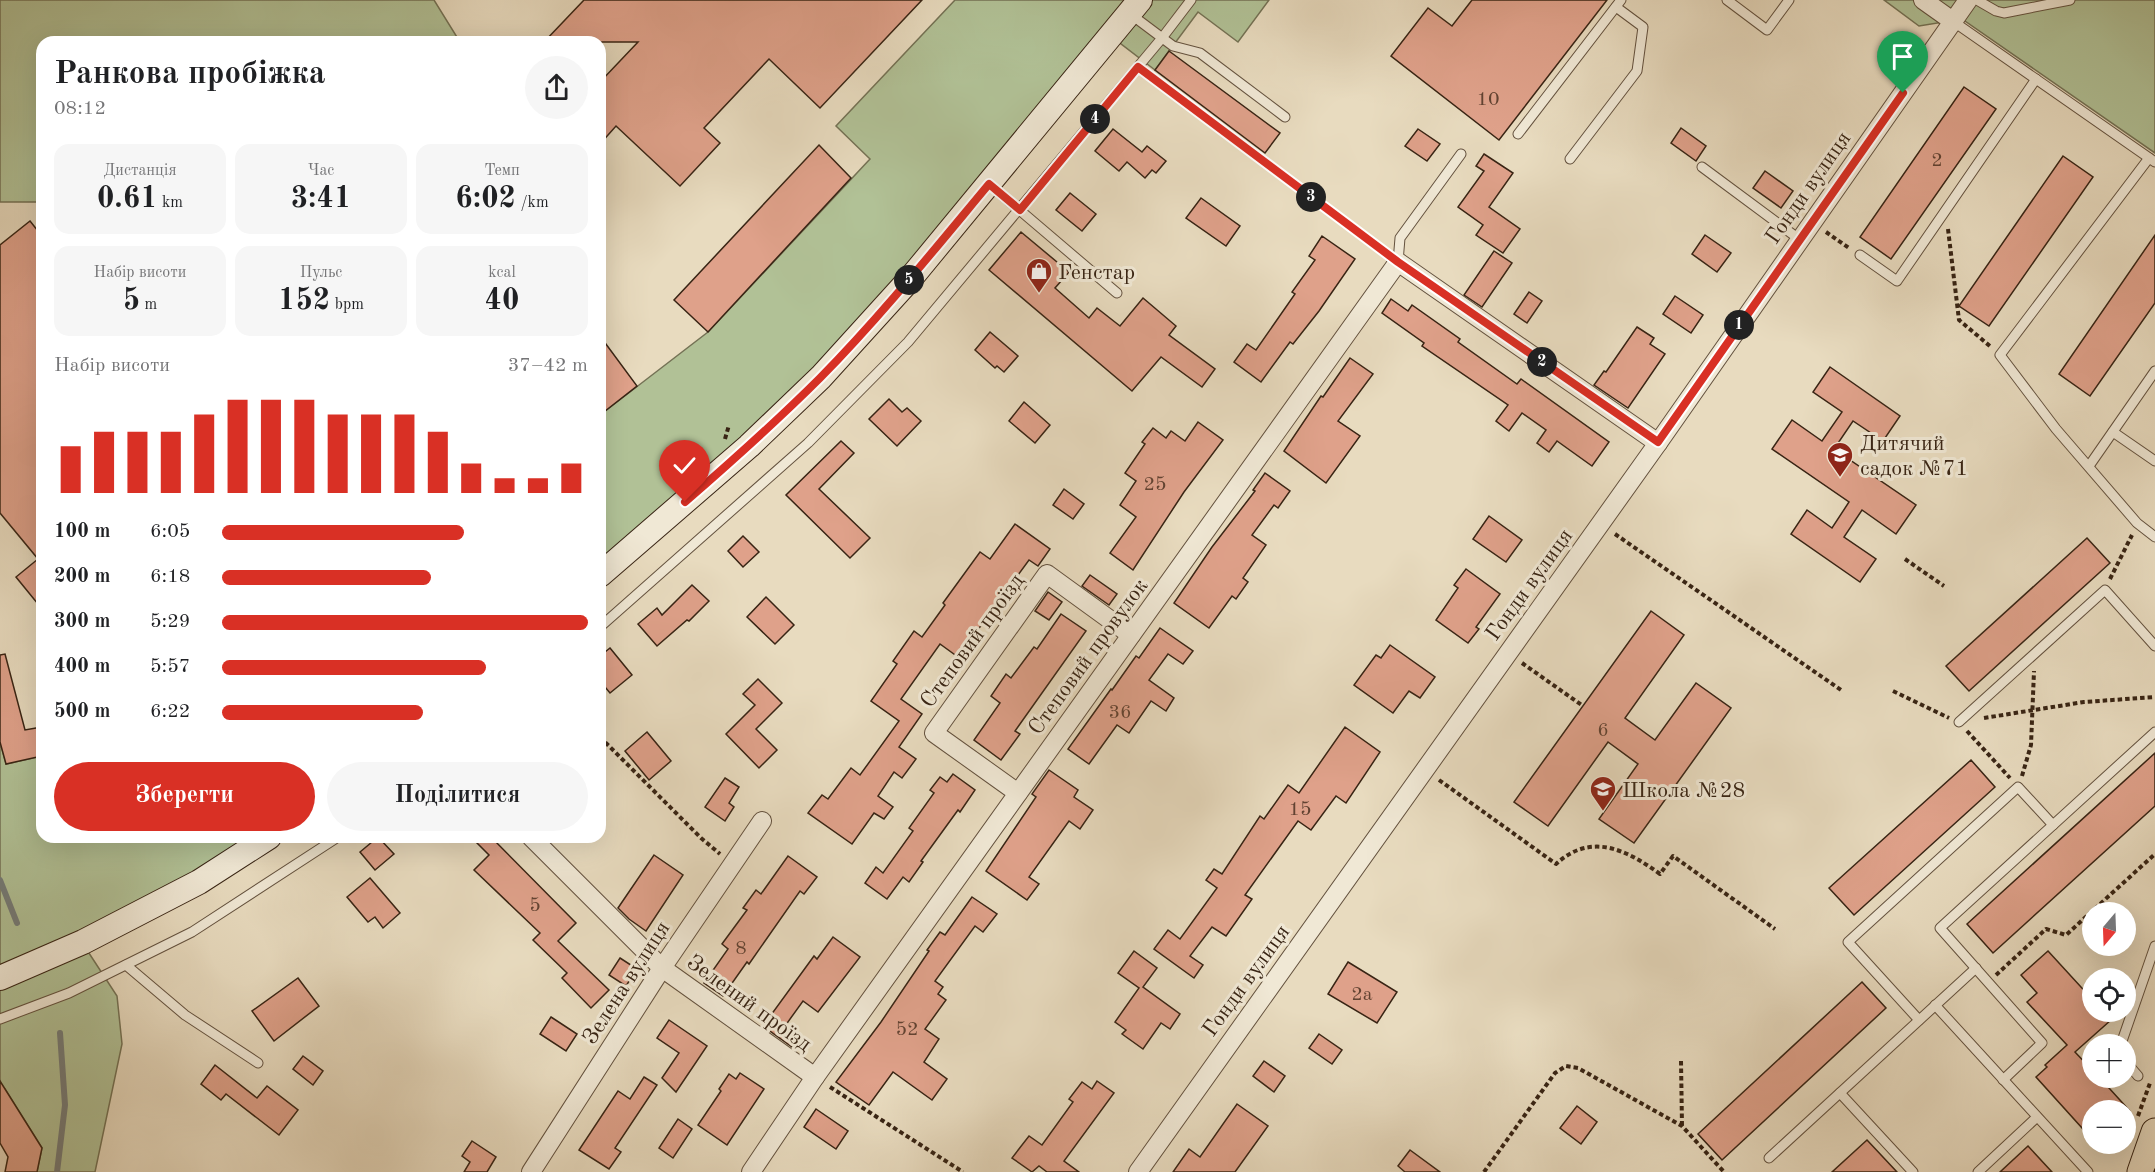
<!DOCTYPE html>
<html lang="uk">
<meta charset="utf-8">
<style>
:root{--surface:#fff;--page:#f6f6f6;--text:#202124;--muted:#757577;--accent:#d93025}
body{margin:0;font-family:"Old Standard TT",serif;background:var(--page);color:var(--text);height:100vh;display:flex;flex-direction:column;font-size:22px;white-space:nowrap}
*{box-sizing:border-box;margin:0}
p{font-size:20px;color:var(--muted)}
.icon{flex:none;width:33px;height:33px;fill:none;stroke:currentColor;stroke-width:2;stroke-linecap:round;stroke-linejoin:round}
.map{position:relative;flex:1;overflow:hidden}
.panel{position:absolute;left:36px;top:36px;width:570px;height:807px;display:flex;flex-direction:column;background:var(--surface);border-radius:18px;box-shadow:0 6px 24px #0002}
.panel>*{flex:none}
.needle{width:39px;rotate:199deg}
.buttons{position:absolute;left:2082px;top:902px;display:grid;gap:12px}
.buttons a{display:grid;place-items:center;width:54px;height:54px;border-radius:50%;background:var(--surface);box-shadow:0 6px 24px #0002;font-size:30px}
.pin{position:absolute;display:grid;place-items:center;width:51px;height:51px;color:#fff;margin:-62px -26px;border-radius:50% 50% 50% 0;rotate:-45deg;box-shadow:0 0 6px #0007}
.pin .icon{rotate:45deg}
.km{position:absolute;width:30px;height:30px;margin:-15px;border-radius:50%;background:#222;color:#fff;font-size:16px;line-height:30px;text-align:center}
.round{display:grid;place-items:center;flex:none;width:63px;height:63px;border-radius:32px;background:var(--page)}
.head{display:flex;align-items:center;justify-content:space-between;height:102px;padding:0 18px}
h1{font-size:33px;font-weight:700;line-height:45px}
.stats{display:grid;grid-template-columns:repeat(3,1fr);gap:9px;height:102px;padding:6px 18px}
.stats div{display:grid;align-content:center;border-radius:15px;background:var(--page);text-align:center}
.stats b{font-size:30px;font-weight:700}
.stats small{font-size:16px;font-weight:400}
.stats p{font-size:16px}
.chart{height:168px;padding:12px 18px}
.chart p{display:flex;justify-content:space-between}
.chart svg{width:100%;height:108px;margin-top:6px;stroke:var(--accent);stroke-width:6}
.cta{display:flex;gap:12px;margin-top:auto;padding:12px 18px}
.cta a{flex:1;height:69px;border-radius:36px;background:var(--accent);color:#fff;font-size:24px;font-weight:700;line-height:69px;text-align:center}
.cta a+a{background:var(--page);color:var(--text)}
ul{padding:0 18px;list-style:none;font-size:20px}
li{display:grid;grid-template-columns:96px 72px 1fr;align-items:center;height:45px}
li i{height:15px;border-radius:8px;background:var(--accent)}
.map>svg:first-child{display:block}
.green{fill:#b1c196;stroke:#747255;stroke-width:1.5}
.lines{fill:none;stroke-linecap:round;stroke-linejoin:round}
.stream{stroke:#757d7a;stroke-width:6}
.building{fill:#dfa18a;stroke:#382414;stroke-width:1.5}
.service-casing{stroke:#64523f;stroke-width:11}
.minor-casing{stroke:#64523f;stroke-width:20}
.secondary-casing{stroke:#382414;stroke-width:26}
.primary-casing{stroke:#382414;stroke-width:29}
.path{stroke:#382414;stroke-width:4;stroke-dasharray:4.5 3;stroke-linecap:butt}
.service{stroke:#f0e8d5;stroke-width:9}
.minor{stroke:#f0e8d5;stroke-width:18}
.secondary{stroke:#f0e8d5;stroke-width:24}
.primary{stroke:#e8dbbf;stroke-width:27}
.tram{stroke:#382414;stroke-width:1.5}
.route-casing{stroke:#fff;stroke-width:12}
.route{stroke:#d93025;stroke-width:8}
.labels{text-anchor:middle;stroke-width:6;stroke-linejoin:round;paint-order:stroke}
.number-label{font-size:20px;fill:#624332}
.street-label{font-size:22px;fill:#382414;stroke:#f0e8d5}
.poi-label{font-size:22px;fill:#382414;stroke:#f0e8d5;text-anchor:start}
</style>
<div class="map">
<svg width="2155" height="1172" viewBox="0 0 2155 1172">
<rect width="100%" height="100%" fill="#e8dbbf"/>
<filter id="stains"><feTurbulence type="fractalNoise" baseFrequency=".00333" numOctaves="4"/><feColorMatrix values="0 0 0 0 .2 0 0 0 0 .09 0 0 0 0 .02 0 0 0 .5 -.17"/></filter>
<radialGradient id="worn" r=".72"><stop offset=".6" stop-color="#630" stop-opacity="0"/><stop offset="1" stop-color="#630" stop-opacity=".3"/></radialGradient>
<g class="green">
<path d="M0 0H434L460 42H42V202H0Z"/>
<path d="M955 0H1130L904 274 815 372 600 566V415L708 332 870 159 836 126Z"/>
<path d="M1148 0H1269L1238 42 1198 12 1155 70 1116 40Z"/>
<path d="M1884 0H2155V153L1962 19 1919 26Z"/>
<path d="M0 742 6 764 42 756V837H255L196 875 0 969Z"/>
<path d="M85 947 117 996 122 1044 95 1172H37L42 1148 5 1089 0 1091V983Z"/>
</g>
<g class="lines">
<g class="stream">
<path d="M0 880 17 923"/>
<path d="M57 1172 65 1105 60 1033"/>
</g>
</g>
<g class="building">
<path d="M584 0H922L820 108 769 59 704 128 720 143 680 186 616 126 600 144V82L638 42H544Z"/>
<path d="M1472 0H1607L1499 140 1391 56 1428 8 1452 26Z"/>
<path d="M1169 51 1280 133 1265 153 1155 70Z"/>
<path d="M1964 87 1996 109 1891 259 1860 237Z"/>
<path d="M1681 128 1706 146 1696 161 1671 143Z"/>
<path d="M1113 129 1142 152 1147 146 1166 161 1156 173 1152 170 1145 178 1127 162 1119 171 1095 151Z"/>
<path d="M1418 129 1440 144 1427 161 1405 146Z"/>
<path d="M819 145 851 178 708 332 674 300Z"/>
<path d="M1484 154 1513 173 1489 207 1520 229 1503 253 1476 235 1483 225 1458 207 1484 171 1476 166Z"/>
<path d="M2063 156 2093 177 1989 326 1959 306Z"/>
<path d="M1765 171 1793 191 1781 208 1753 188Z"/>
<path d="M1070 193 1096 214 1082 231 1056 210Z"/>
<path d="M1201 198 1240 226 1226 246 1186 218Z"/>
<path d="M30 221 42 236V609L16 577 38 559 0 513V245Z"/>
<path d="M1021 232 1069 272 1055 288 1089 318 1097 308 1120 326 1143 298 1176 326 1169 335 1215 369 1202 387 1161 357 1132 391 989 270Z"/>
<path d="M1705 235 1731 253 1717 272 1692 254Z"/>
<path d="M2155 235V303L2090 396 2059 374Z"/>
<path d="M1322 236 1355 259 1319 311 1293 344 1290 342 1261 382 1234 362 1247 344 1256 350 1295 294 1292 292 1315 260 1309 256Z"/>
<path d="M1494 251 1512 263 1482 307 1464 295Z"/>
<path d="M1529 292 1542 301 1527 323 1514 314Z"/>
<path d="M1675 296 1703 315 1691 333 1663 314Z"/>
<path d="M1391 299 1408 311 1412 305 1460 339 1458 342 1517 384 1521 379 1609 442 1592 466 1557 441 1549 452 1537 443 1546 430 1522 413 1509 431 1496 421 1508 405 1422 346 1424 343 1382 313Z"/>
<path d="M1637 327 1654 338 1650 344 1665 354 1628 408 1594 385 1604 371 1606 372Z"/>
<path d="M990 332 1018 356 1004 372 997 366 995 368 975 350Z"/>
<path d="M600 336 637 386 600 415Z"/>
<path d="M1350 358 1373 374 1338 421 1360 436 1326 483 1284 451 1321 396 1323 397Z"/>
<path d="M1830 367 1900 416 1883 441 1853 421 1834 449 1916 505 1896 534 1862 510 1844 537 1876 559 1860 582 1791 534 1807 510 1832 528 1849 502 1772 449 1792 420 1822 441 1842 412 1813 392Z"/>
<path d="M889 399 902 412 907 408 921 421 897 446 869 419Z"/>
<path d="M1024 402 1050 425 1035 443 1009 421Z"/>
<path d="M1198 422 1223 440 1184 492 1133 570 1110 553 1136 517 1120 505 1136 481 1125 473 1145 444 1142 442 1153 428 1166 438 1171 431 1185 441Z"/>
<path d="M841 441 854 453 819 489 870 538 850 558 786 495Z"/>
<path d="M1265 473 1290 491 1278 508 1274 505 1252 535 1266 545 1243 578 1248 582 1236 599 1232 596 1209 628 1174 603 1212 547 1255 491 1253 490Z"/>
<path d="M1064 489 1084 504 1073 519 1053 505Z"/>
<path d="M1489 516 1522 540 1506 562 1473 539Z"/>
<path d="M1015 524 1050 549 1038 566 1029 560 958 657 940 644 901 699 922 714 899 747 916 759 902 778 894 772 878 796 893 807 884 819 874 813 852 844 808 813 822 795 828 799 851 768 860 775 899 721 871 701 897 664 893 661 914 631 922 637 945 605 943 603 980 552 990 559Z"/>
<path d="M743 536 759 552 743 567 728 551Z"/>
<path d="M2087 538 2110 563 1969 691 1946 666Z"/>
<path d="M1466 569 1500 594 1476 627 1479 629 1468 643 1436 620 1458 588 1454 585Z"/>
<path d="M1090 575 1117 594 1109 605 1082 586Z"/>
<path d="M692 585 709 601 689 621 687 620 657 646 638 624 657 608 662 615Z"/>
<path d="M1048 592 1062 602 1049 620 1035 611Z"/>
<path d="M766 597 794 625 775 644 747 617Z"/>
<path d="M1651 611 1684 635 1625 718 1655 740 1696 683 1731 708 1634 843 1599 819 1638 764 1608 742 1548 826 1514 802Z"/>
<path d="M1061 614 1086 631 1015 731 1020 734 1001 760 974 740 1000 703 991 696 1006 674 1011 678 1034 647 1037 649Z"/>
<path d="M1160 628 1193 651 1183 664 1168 654 1149 680 1174 698 1166 711 1151 701 1129 733 1117 725 1089 764 1068 749 1111 689 1112 690 1136 656 1139 658Z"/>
<path d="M1390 645 1435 677 1420 698 1409 691 1393 713 1354 685 1376 655 1381 658Z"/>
<path d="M610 648 632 675 610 693 600 681V656Z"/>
<path d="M5 654 25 730 42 727V756L6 764 0 742V655Z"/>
<path d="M758 679 782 703 756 729 777 750 759 768 726 734 755 705 743 694Z"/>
<path d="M1345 727 1380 752 1346 803 1336 796 1311 830 1298 821 1245 895 1252 899 1226 936 1212 927 1190 956 1203 965 1194 978 1154 949 1168 930 1180 939 1217 888 1206 880 1214 869 1222 874 1260 816 1264 819 1288 785 1299 793Z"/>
<path d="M647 732 671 761 649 780 625 751Z"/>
<path d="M2155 753V806L1993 953 1967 924Z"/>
<path d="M1971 760 1995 787 1854 915 1829 888Z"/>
<path d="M1049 770 1078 790 1074 797 1093 810 1080 829 1069 821 1029 877 1039 884 1027 900 986 871 1036 797 1032 794Z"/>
<path d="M953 774 975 790 960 812 958 810 921 861 923 862 909 882 903 877 887 899 865 883 876 867 883 873 913 831 909 828 934 793 930 790 940 777 947 782Z"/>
<path d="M725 778 739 787 729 803 734 807 725 821 705 807Z"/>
<path d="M378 837 394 854 375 870 360 852Z"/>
<path d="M471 837H491L576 923 558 941 609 990 591 1008 562 978 567 973 533 940 540 933 474 870 489 855Z"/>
<path d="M654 855 683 875 646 931 629 919 618 908Z"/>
<path d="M788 856 817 877 804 894 800 891 749 964 747 962 723 996 704 983 728 949 722 944 747 910 743 908 756 890 761 894Z"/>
<path d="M370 878 400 913 383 928 375 917 368 922 347 897Z"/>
<path d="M972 897 997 914 983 932 975 926 935 981 943 987 938 994 946 1000 925 1029 939 1039 924 1062 947 1079 932 1100 893 1072 869 1105 836 1082 881 1022 929 951 927 950 940 932 945 935Z"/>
<path d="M833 937 860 957 818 1012 803 1001 785 1026 800 1037 792 1047 763 1026 814 956 817 959Z"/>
<path d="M1134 951 1157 968 1143 987 1180 1014 1170 1029 1161 1023 1143 1049 1122 1034 1126 1030 1115 1022 1139 988 1118 973Z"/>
<path d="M2048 951 2092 999V1011H2103L2111 1020 2075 1052 2092 1070V1077H2099L2129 1110H2092V1139L2036 1077 2047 1067 2045 1065 2067 1045 2027 1002 2037 993 2021 975Z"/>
<path d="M620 958 637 969 626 986 609 975Z"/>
<path d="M1348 962 1397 992 1377 1023 1328 994Z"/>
<path d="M298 978 319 1006 274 1041 252 1011Z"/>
<path d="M1862 982 1886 1008 1722 1160 1698 1134Z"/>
<path d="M551 1017 577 1034 566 1051 540 1034Z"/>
<path d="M669 1020 707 1046 676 1092 662 1078 679 1053 657 1038Z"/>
<path d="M1319 1034 1342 1050 1332 1064 1309 1048Z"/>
<path d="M303 1056 323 1071 313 1085 293 1069Z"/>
<path d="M1264 1061 1285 1076 1274 1092 1253 1076Z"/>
<path d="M215 1065 257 1098 267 1086 298 1110 279 1135 226 1094 221 1100 201 1084Z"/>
<path d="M740 1073 764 1089 727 1145 698 1125 721 1091 719 1089 729 1074 736 1079Z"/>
<path d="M644 1077 657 1085 615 1148 621 1152 609 1169 579 1150 618 1091 630 1099Z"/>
<path d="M0 1081 42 1148 37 1172H5L8 1157 0 1143Z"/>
<path d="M1097 1081 1114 1093 1064 1161 1079 1172H1047L1039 1166 1032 1172 1012 1158 1029 1136 1042 1145 1073 1102 1069 1099 1082 1082 1092 1089Z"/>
<path d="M1237 1104 1268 1126 1235 1172H1173L1189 1149 1200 1157Z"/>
<path d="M1577 1106 1597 1122 1581 1144 1560 1128Z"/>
<path d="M816 1109 848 1131 836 1149 804 1127Z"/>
<path d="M678 1119 692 1129 673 1158 659 1148Z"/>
<path d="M1867 1140 1897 1172H1832Z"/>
<path d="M472 1141 496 1157 487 1172H464L470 1162 462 1156Z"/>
<path d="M2028 1146 2052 1172H2000Z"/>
<path d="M1410 1150 1440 1172H1405L1398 1166Z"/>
</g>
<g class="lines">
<g class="service-casing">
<g id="service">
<path d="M1727 0 1767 30 1789 0"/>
<path d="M1977 0 1996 11 2004 13 2070 0"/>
<path d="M1129 13 1173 46 1200 53 1285 117"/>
<path d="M1954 22 2155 162"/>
<path d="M1518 134 1621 0"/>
<path d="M2149 158 2000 355 2056 429 2137 523 2155 537"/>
<path d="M1570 159 1637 71 1643 27 1616 7"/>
<path d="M1702 167 1799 239"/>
<path d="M989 184 1117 293"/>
<path d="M1860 255 1897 281 2036 79"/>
<path d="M1398 262 1400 238 1461 154"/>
<path d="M2113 432 2155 461"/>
<path d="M2089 466 2155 371"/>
<path d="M600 627 808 443 908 342 1162 38 1191 0"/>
<path d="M1959 722 2105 590 2155 646"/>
<path d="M126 965 185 1015 258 1063"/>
<path d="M1935 1005 2088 1172"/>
<path d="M0 1019 69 993 192 932 338 837"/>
<path d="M1919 1020 1848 942 2018 787 2053 825"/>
<path d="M2121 1044 2155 946"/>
<path d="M2126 1062 2138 1076"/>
<path d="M2003 1080 2042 1043 1940 928 2155 732"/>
<path d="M1840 1093 1913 1172"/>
<path d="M1769 1158 1976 968"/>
<path d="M1978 1172 2037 1117"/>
</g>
</g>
<g class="minor-casing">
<g id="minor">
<path d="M1923 0 1954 22"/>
<path d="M1018 793 934 733 1047 574 1131 635"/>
<path d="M531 837 662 968 815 1077"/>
<path d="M531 1172 662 968 762 821"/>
<path d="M751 1172 815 1077 1398 262 1658 443"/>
<path d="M1138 1172 1658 443 1968 0"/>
</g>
</g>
<g class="secondary-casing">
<g id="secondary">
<path d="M600 575 749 446 821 377 910 279 1140 0"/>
<path d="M0 978 83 942 199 882 269 837"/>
</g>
</g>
<g class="primary-casing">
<path id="primary" d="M2141 1172 2155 1132"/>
</g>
<g class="path">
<path d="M1146 73 1385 253"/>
<path d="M1948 229 1959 320 1991 347"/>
<path d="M1826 232 1849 248"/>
<path d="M725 439 729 425"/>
<path d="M1615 534 1841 690"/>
<path d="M1905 559 1944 586"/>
<path d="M2110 579 2132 535"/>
<path d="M1522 663 1583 706"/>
<path d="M1893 691 1949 718"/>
<path d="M1984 718 2084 702 2155 697"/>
<path d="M1967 731 2010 778"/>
<path d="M600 737 701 838 720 854"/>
<path d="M2022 776 2031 745 2034 671"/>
<path d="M1439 780 1556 864C1592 831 1628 851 1660 874L1673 856 1775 929"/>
<path d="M1996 975 2046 929 2066 935 2155 854"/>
<path d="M1681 1061 1682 1126"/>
<path d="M830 1087 963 1172"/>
<path d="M2138 1116 2150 1083"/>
<path d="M1484 1172 1555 1073 1566 1066 1578 1068 1682 1126 1724 1172"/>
</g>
<use href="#service" class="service"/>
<use href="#minor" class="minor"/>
<use href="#secondary" class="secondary"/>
<use href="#primary" class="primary"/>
<path class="tram" d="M2154 1172 2155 1169"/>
</g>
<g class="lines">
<g class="route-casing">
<path id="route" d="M685 502C731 462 777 421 820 378 880 317 934 250 989 184L1020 210 1138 67 1398 262 1658 442 1903 93"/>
</g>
<use href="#route" class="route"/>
</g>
<defs>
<g id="shop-pin" transform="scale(1.35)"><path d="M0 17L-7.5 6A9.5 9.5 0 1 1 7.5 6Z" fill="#8f2418" stroke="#f0e8d5"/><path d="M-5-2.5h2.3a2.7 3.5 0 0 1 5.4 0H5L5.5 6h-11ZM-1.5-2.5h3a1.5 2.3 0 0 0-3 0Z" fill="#fff"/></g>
<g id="school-pin" transform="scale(1.35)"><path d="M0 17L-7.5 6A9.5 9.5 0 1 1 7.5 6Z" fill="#8f2418" stroke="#f0e8d5"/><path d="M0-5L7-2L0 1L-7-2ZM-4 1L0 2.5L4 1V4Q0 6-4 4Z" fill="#fff"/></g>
</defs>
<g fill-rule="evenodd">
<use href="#shop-pin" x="1039" y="271"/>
<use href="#school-pin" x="1840" y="455"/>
<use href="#school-pin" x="1603" y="789"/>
</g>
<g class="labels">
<g class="number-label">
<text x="1488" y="105">10</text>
<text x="1937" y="166">2</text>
<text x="1155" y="490">25</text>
<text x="1120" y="718">36</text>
<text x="1603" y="736">6</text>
<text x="1300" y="815">15</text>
<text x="535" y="911">5</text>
<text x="741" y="954">8</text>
<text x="1362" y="1000">2а</text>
<text x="907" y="1035">52</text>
</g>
<g class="street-label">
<text transform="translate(1807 187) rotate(-55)" y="8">Гонди вулиця</text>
<text transform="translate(1528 584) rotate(-54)" y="8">Гонди вулиця</text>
<text transform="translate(971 640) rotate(-54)" y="8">Степовий проїзд</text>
<text transform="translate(1087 656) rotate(-54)" y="8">Степовий провулок</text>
<text transform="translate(1245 980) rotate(-54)" y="8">Гонди вулиця</text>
<text transform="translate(625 982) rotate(-57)" y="8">Зелена вулиця</text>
<text transform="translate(750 1002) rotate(36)" y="8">Зелений проїзд</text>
</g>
<g class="poi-label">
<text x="1058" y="279">Генстар</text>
<text x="1860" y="450">Дитячий<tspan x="1860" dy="25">садок №71</tspan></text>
<text x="1622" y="797">Школа №28</text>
</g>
</g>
<rect width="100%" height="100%" filter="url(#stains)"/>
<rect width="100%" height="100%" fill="url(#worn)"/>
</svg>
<div class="buttons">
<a><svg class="needle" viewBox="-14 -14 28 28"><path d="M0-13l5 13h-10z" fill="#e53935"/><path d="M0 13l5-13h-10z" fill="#757577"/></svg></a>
<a><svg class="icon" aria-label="locate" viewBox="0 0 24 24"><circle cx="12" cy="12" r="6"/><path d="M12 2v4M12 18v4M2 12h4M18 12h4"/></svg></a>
<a>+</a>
<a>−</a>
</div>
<div class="pin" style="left:1903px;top:93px;background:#1e9e55"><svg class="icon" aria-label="arrive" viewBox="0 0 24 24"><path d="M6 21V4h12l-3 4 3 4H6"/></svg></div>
<div class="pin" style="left:685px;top:502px;background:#d93025"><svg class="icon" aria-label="check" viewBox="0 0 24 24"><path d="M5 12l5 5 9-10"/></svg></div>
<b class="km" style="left:1739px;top:325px">1</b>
<b class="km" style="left:1542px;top:362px">2</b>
<b class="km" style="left:1311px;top:197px">3</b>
<b class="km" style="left:1095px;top:119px">4</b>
<b class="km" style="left:909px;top:280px">5</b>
<section class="panel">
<div class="head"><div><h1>Ранкова пробіжка</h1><p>08:12</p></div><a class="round"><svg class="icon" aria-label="share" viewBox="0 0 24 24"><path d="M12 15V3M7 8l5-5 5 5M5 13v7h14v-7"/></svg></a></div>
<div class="stats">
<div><p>Дистанція</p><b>0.61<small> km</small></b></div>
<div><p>Час</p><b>3:41</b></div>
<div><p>Темп</p><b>6:02<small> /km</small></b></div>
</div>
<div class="stats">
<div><p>Набір висоти</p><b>5<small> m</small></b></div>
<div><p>Пульс</p><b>152<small> bpm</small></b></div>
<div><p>kcal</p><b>40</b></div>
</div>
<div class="chart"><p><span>Набір висоти</span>37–42 m</p>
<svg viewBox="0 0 160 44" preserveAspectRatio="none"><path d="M5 44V25M15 44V19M25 44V19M35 44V19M45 44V12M55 44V6M65 44V6M75 44V6M85 44V12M95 44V12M105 44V12M115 44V19M125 44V32M135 44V38M145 44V38M155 44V32"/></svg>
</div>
<ul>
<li><b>100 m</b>6:05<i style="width:66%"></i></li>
<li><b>200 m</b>6:18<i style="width:57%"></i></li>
<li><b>300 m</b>5:29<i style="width:100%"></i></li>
<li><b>400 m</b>5:57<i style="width:72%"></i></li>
<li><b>500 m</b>6:22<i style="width:55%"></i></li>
</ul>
<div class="cta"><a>Зберегти</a><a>Поділитися</a></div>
</section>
</div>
